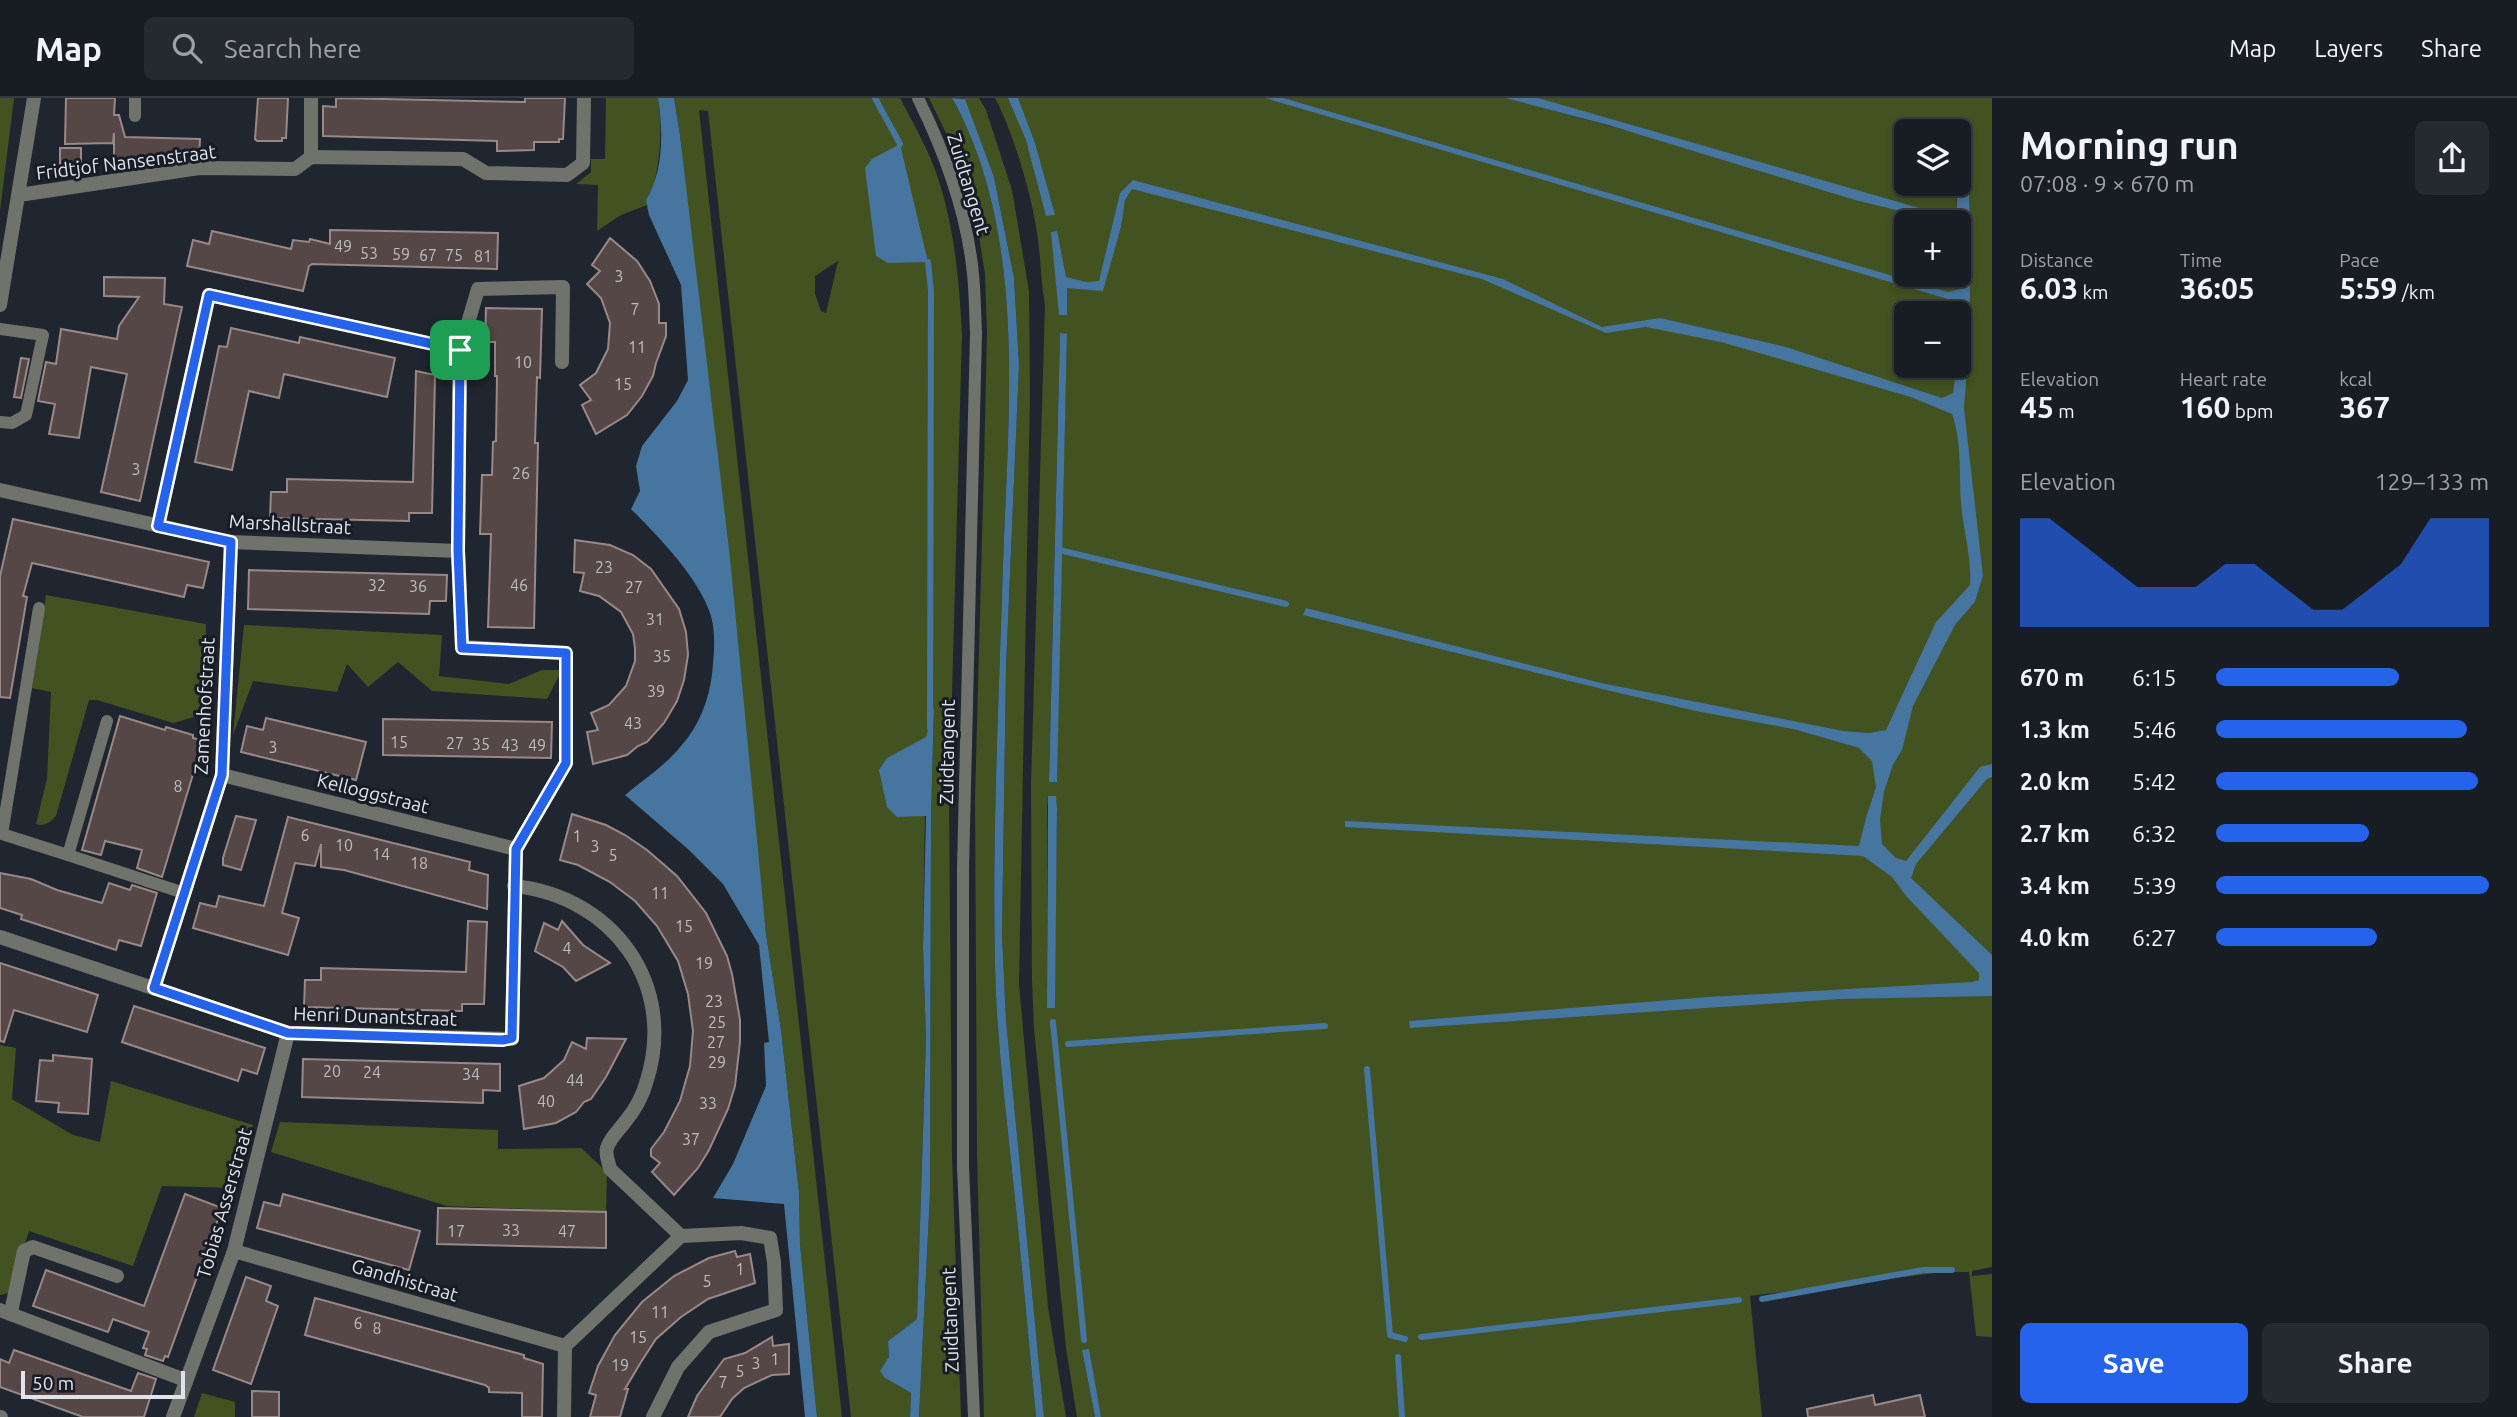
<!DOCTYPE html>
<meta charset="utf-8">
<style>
:root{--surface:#181c23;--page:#252930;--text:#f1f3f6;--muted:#9fa1a6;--line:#363a41;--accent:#2563eb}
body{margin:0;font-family:Ubuntu,sans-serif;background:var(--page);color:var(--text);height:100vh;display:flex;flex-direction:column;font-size:26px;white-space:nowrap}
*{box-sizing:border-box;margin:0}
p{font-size:23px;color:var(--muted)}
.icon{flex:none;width:38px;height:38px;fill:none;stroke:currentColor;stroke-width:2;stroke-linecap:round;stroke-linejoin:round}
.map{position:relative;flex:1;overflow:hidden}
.details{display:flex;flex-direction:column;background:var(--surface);width:525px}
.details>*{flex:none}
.buttons{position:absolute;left:1894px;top:21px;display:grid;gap:14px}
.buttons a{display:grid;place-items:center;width:77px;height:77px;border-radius:10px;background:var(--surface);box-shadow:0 4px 10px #0003,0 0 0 2px var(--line);font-size:35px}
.scale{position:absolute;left:21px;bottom:18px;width:164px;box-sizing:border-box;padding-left:7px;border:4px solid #e0e4ea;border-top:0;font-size:19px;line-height:24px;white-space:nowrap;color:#e0e4ea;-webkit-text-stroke:5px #171c25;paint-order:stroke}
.pin{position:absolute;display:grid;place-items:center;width:60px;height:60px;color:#fff;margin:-30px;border-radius:14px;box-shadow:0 4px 10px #0006}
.round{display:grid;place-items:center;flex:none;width:74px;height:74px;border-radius:10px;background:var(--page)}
.summary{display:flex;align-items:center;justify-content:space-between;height:119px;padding:0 28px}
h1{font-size:38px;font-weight:600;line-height:52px}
.figures{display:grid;grid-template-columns:repeat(3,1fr);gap:10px;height:119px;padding:7px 28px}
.figures div{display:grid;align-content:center}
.figures b{font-size:30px;font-weight:600}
.figures small{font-size:19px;font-weight:400}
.figures p{font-size:19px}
.chart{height:196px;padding:14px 28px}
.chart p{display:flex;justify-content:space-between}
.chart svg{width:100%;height:126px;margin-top:7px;fill:var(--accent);opacity:.7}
.cta{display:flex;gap:14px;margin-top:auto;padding:14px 28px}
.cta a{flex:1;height:80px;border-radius:10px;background:var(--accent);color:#fff;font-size:28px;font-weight:600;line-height:80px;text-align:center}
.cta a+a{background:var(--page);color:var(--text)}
ul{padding:0 28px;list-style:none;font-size:23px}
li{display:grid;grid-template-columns:112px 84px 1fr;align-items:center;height:52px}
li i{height:18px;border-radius:9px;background:var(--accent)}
header{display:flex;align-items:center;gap:42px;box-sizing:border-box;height:98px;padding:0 35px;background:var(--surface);border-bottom:2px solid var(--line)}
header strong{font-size:33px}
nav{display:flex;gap:38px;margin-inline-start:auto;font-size:24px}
.search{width:490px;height:63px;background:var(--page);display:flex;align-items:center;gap:18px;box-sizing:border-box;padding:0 24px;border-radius:10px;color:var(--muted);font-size:26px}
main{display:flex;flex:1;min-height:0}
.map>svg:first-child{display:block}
.green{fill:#425220;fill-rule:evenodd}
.water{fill:#4675a0}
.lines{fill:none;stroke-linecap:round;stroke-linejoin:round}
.stream{stroke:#4675a0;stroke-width:6}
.building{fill:#554746;stroke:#988887;stroke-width:2}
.service{stroke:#70726c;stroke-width:12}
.minor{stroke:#70726c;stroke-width:14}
.tertiary{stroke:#70726c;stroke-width:14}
.route-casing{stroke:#fff;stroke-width:14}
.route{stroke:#2563eb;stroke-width:9}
.labels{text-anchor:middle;stroke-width:6;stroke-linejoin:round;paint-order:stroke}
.number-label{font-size:16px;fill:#bdbdc1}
.street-label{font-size:19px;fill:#e0e4ea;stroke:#171c25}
</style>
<header>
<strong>Map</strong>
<div class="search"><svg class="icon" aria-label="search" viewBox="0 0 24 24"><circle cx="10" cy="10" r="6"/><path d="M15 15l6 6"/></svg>Search here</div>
<nav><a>Map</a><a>Layers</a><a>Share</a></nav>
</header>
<main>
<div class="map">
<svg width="1992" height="1319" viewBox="0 0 1992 1319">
<rect width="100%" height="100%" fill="#20262f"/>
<g class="green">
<path d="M0 0H14L0 113Z"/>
<path d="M606 0H658C662 29 661 57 654 86 652 94 646 98 647 107L621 117 597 133 598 87 576 86 591 74V61H605Z"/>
<path d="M674 0H900C910 19 921 39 930 59 953 113 959 177 962 236L949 704 952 1058 961 1319H919L930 1095 931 719 934 614 926 639 923 849 926 940 917 1221 888 1243 889 1259 885 1280 911 1295 910 1319H851L708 13 699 12 842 1319H817L800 1146 799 1095 781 932 766 836 680 37ZM838 163 826 215 821 213 815 196V178Z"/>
<path d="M929 0H952C1028 135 1008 315 1003 465 999 599 992 733 995 866 996 935 1005 1004 1012 1073 1021 1155 1028 1237 1036 1319H984L977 1057 975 700 984 367 987 234 985 176 976 119 957 58Z"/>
<path d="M964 0H979L986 12 1012 92 1029 193 1030 293 1019 886 1048 1209 1066 1319H1044L1006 922 1002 837 1006 570 1019 267 1014 180 994 79Z"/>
<path d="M995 0H1506L1740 63 1537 0H1992V1169L1972 1173V1178L1992 1176V1239L1976 1238 1969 1174H1944L1750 1198 1762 1319H1101L1082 1252 1095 1319H1077L1066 1250 1059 1179 1034 931 1032 883 1031 685 1045 207C1041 185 1041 164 1038 142 1034 104 1013 33 995 0ZM1957 20 1966 21 1970 122 1960 232 1962 165 1958 132V177H1906V124H1946L1941 122 1957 113 1956 86H1906V33H1956ZM1123 108 1121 129 1102 193 1099 183ZM1906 215H1958V257H1968L1956 274V268H1906ZM1060 236H1067L1056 684 1049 683ZM1963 329 1983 478 1975 504 1955 527 1977 486ZM1797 632 1868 635 1886 632 1902 651 1893 667 1884 694 1886 663 1859 650ZM1055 698 1057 711 1054 910 1047 909V710L1048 699Z"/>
<path d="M46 497 206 526 205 616 173 625 97 602H89L56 718C50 724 45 729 36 726L47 681 51 594 32 590Z"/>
<path d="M244 527 442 537 439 578 509 586 542 572H562L547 601 432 593 398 564 368 589 347 566 337 594 253 583 233 637Z"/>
<path d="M0 947 16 950 12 1001 73 1037 100 1044 111 983 253 1027 235 1090 162 1088 133 1168 29 1133 9 1195 0 1197Z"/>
<path d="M280 1024 498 1032V1051L581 1050 607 1074 606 1114 447 1108 271 1054Z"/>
<path d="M202 1295 235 1304V1319H194Z"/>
</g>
<g class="water">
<path d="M658 0H674L680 37 730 460 766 836 781 932 799 1095 800 1146 817 1319H805L784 1106 713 1100 733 1066 766 988 764 945 769 944 759 847 723 786 689 752 625 697C643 682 666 667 681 648 699 628 709 602 712 576 714 557 716 536 711 518 700 481 658 438 631 411L640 393 636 368 642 348 677 303 688 282 681 187 649 117 646 102C664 73 663 33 658 0Z"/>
<path d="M952 0 965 1 994 79 1014 180 1019 267 1006 570 1002 837 1006 922 1044 1319H1036C1028 1237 1021 1155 1012 1073 1005 1004 996 935 995 866 992 733 999 599 1003 465 1008 315 1028 136 952 0Z"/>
<path d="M1008 0H1018L1035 45 1055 117 1046 118 1026 42Z"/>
<path d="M1265 0H1283L1948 194 1961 191 1962 165 1958 124 1941 123 1942 116 1957 112V20H1966L1970 122 1968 136 1970 197 1967 240 1959 239 1958 204Z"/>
<path d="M1505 0H1538L1926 112 1925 119 1855 102 1608 27Z"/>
<path d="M900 46 928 164 888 165 876 158 865 70 872 61Z"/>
<path d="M1133 82 1503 181 1602 229 1660 220 1786 249 1942 300 1953 295 1958 257H1968L1964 310 1983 478 1975 504 1955 527 1913 608 1902 652 1893 667 1884 694 1880 721 1882 746 1896 760 1906 763 1980 669 1992 666V679L1987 681 1916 766 1911 780 1992 857V898L1840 901 1410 930 1409 923 1708 899 1972 884 1979 882V875L1907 799 1892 779 1863 758 1345 729V723L1859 748 1866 720 1876 689 1872 663 1859 650 1793 631 1696 613 1598 590 1303 517 1306 510 1601 585 1843 633 1868 635 1886 632 1936 524 1970 487C1972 459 1963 433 1961 404 1959 375 1962 344 1952 316L1911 299 1721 244 1646 229 1606 235 1482 181 1132 91 1125 102 1121 129 1103 193 1067 190V217H1059L1051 134 1057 133 1066 179 1087 184 1099 183 1120 95Z"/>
<path d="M1060 235 1067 236 1057 684H1049Z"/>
<path d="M934 609 931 719 930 1095 919 1319H910L911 1295 885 1280 880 1273 889 1259 888 1243 917 1221 926 940 923 849 926 718 897 719 887 709 879 672 887 660 926 639Z"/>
<path d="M1048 698H1056L1057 711 1055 910H1047Z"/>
<path d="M1089 1251 1101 1319H1095L1082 1252Z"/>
</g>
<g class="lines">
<g class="stream">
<path d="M875 0 900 46"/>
<path d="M928 164 931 193 930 630"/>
<path d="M1059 452 1286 506"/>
<path d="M1053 924 1084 1242"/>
<path d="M1068 946 1325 928"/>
<path d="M1367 971 1390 1237 1405 1241"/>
<path d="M1762 1201 1923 1172H1952"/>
<path d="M1421 1239 1739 1202"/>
<path d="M1398 1259 1402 1319"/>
</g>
</g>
<g class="building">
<path d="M66 0H115L114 17H119L125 39 200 41 199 60 163 59V64L132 63 134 70 114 73V35L113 45 65 46Z"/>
<path d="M258 0H288L286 40H282V43H257L255 41Z"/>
<path d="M336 0 525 4V0H565L563 41H559V44H534V52L497 53V43L323 38V8L336 9Z"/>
<path d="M60 50H81V77L60 76Z"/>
<path d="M330 132 498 135 497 171 312 166 309 168 303 193 187 168 193 142 209 146 212 133 291 151 293 142 309 144 310 141 330 146Z"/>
<path d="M610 140 637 163 650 183 659 206V225H666V238L656 265 653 278 642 298 627 317 596 336 582 307 591 302 580 287 596 275 608 251 610 225 601 200 587 186 600 173 592 167Z"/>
<path d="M104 179 165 180 164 206 182 209 140 403 101 394 127 276 91 269 79 340 49 336 55 306 38 303 46 264 56 266 61 231 117 241 119 228 139 199 104 198Z"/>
<path d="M486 210 542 211 540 280 537 279 535 345H538L534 530 488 529 491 436H480L482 377H492L493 344 496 343 497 278H495V244H485Z"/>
<path d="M231 230 299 245 300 239 395 260 387 299 284 276 279 300 249 293 232 372 195 364 219 248 227 249Z"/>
<path d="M21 260 29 261 21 300 14 299Z"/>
<path d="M416 273 435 277 432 415H409V423L270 420 271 394H287V381L413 384Z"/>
<path d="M13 421 209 464 203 490 187 487 184 499 32 465 23 498 27 499 10 600 0 599V478Z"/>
<path d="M575 442 610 447 633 457 651 471 679 511 686 534 688 557 684 582 677 603 664 625 647 644 638 648 627 657 593 666 587 634 598 632 591 615 609 607 626 588 635 563V550L633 536 621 514 599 498 580 493 584 475 574 474Z"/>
<path d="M249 472 447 477 446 503H430L429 516 248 511Z"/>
<path d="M120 618 165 632 166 629 193 637V640L203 643 162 779 137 770 142 752 105 743 101 757 82 752Z"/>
<path d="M266 620 366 644 356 682 241 654 247 628 263 632Z"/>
<path d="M383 621 552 624 551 660 383 657Z"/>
<path d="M572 716 606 727 625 737 647 752 677 778 706 815 727 858 732 876 740 922V944L735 988 728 1011 709 1052 698 1070 674 1097 652 1074 660 1065 651 1058V1051L664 1034 680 1003 690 968 693 933 688 896 678 863 657 828 635 803 610 784 578 767 560 762Z"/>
<path d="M236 718 256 722 241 772 223 767V760Z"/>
<path d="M288 719 470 764 469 772 488 777 487 811 344 772 321 769V746L315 768 295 765 282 815 299 820 288 857 193 830 200 805 216 809 219 798 264 808Z"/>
<path d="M0 775 31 781 57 792 102 805 109 785 130 792 132 787 157 795 141 848 119 842 116 852 21 821 22 817 0 810Z"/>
<path d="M468 823 487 824 484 906H462V913L304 909 305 882H321V870L466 874Z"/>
<path d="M562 823 583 847 610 865 576 883 563 869 535 853 544 825 558 832Z"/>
<path d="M0 865 98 897 87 934 14 912 4 944 0 943Z"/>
<path d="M134 908 265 950 257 976 242 971 238 983 122 944Z"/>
<path d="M587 940 626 941 606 979 591 1001 584 1004 576 1014 556 1025 524 1031 519 988 544 980 564 962 572 944 586 951Z"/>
<path d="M53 957 92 961 88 1016 58 1014 59 1005 36 1003 40 962 53 963Z"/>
<path d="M303 961 500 966V993L483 992V1005L302 999Z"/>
<path d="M185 1096 222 1110 168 1259 165 1258 163 1263 145 1257 147 1251 143 1250 149 1234 113 1221 108 1234 33 1208 46 1172 144 1208Z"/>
<path d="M283 1096 420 1133 409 1172 257 1130 264 1104 280 1108Z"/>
<path d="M438 1110 606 1114V1150L437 1146Z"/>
<path d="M735 1153 737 1159 750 1156 755 1185 708 1201 681 1219 656 1241 641 1264 625 1291H628L620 1319H590L596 1297 589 1295 598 1268 615 1237 642 1204 674 1178 709 1160Z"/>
<path d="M246 1179 271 1188 266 1203 278 1208 251 1286 213 1272Z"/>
<path d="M315 1200 524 1257V1260L543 1266 542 1319H522V1295L489 1294V1290L485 1287 305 1237Z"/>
<path d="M772 1239 773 1248 789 1246V1276L772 1277 744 1290 732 1301 720 1319H688L697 1298 724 1261 745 1255Z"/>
<path d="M14 1252 131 1293 138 1275 156 1281 144 1319H83L0 1289V1261L9 1265Z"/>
<path d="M252 1293 279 1294V1319H252Z"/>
<path d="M1873 1297 1875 1307 1920 1297 1925 1319H1808L1807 1311Z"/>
</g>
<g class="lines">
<g class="service">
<path d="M918 0C945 55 967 114 973 176 975 195 975 216 976 235L963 770V1069L974 1319"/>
<path d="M135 18V0"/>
<path d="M0 231 43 237 26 317 12 325 0 324"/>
<path d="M39 510 2 736 68 757 107 623"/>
<path d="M68 757 184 795"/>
</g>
<g class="minor">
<path d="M311 59V0"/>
<path d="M19 97 199 70 295 71 311 59 463 61 486 75 567 77 583 65 584 0"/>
<path d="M460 252 478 191 563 189 562 264"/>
<path d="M0 392 231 444 458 453"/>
<path d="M222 677 516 751"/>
<path d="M514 788C612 798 677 885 647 982 643 997 635 1012 625 1024 619 1032 610 1040 607 1050 605 1057 609 1065 610 1071L681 1138"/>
<path d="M0 839 288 935 512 941 516 751 566 665V555L462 549 458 453 460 252 209 197 158 428"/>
<path d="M154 890 222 677 231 444"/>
<path d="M234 1153 565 1248"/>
<path d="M0 1212 185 1282"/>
<path d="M11 1214 24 1153 33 1149 117 1178"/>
<path d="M0 1319H1"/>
<path d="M173 1319 234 1153 288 935"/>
<path d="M564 1319 565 1248 681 1138"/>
<path d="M653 1319 678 1269 709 1234 776 1212 774 1164 770 1140 741 1135 681 1138"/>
</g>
<path class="tertiary" d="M0 207 34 0"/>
</g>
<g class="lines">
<g class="route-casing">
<path id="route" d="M209 197 460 252 458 453 462 550 566 555V665L516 751 512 940 503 942 288 935 154 890 222 677 231 444 158 428Z"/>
</g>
<use href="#route" class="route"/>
</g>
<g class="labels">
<g class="number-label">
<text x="343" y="154">49</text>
<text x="369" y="161">53</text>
<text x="401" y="162">59</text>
<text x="428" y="163">67</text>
<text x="454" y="163">75</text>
<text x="483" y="164">81</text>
<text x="619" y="184">3</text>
<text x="635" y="217">7</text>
<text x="637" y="255">11</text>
<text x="523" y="270">10</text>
<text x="623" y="292">15</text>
<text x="136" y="377">3</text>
<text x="521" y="381">26</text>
<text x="604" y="475">23</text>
<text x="377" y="493">32</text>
<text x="519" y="493">46</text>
<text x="418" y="494">36</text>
<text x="634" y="495">27</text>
<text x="655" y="527">31</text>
<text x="662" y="564">35</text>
<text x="656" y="599">39</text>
<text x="633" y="631">43</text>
<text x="399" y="650">15</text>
<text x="455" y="651">27</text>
<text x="481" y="652">35</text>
<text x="510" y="653">43</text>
<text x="537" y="653">49</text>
<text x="273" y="655">3</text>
<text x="178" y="694">8</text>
<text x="305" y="743">6</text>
<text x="577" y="744">1</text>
<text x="344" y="753">10</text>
<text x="595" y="754">3</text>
<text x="381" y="762">14</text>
<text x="613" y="763">5</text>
<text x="419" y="771">18</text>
<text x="660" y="801">11</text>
<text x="684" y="834">15</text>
<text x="567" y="856">4</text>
<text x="704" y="871">19</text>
<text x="714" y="909">23</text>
<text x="717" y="930">25</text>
<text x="716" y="950">27</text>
<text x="717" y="970">29</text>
<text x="332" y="979">20</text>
<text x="372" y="980">24</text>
<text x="471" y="982">34</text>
<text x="575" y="988">44</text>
<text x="546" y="1009">40</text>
<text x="708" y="1011">33</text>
<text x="691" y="1047">37</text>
<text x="511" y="1138">33</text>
<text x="456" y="1139">17</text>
<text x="567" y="1139">47</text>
<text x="740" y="1177">1</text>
<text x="707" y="1189">5</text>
<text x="660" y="1220">11</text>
<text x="358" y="1231">6</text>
<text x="377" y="1236">8</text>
<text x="638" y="1245">15</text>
<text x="775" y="1267">1</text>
<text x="756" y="1271">3</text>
<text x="620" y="1273">19</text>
<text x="740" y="1279">5</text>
<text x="723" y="1290">7</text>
</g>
<g class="street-label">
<text transform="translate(126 64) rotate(-7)" y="7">Fridtjof Nansenstraat</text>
<text transform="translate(969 86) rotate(73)" y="7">Zuidtangent</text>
<text transform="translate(290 426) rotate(3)" y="7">Marshallstraat</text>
<text transform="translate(204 608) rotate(-87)" y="7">Zamenhofstraat</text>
<text transform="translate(947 654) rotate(-89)" y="7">Zuidtangent</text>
<text transform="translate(373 695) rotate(14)" y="7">Kelloggstraat</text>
<text transform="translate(375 918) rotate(2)" y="7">Henri Dunantstraat</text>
<text transform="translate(224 1105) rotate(-74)" y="7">Tobias Asserstraat</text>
<text transform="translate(405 1182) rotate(16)" y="7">Gandhistraat</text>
<text transform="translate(950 1222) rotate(-92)" y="7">Zuidtangent</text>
</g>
</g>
</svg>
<div class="buttons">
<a><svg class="icon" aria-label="layers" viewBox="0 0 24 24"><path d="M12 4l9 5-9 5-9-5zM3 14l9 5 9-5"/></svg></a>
<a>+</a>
<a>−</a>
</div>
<div class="scale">50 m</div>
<div class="pin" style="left:460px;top:252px;background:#1e9e55"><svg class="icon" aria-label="arrive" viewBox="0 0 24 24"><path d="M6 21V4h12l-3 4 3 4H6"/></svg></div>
</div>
<section class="details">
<div class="summary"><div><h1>Morning run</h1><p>07:08 · 9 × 670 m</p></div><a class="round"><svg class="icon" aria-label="share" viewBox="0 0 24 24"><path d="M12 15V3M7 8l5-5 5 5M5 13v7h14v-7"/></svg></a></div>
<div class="figures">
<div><p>Distance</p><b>6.03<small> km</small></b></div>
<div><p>Time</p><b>36:05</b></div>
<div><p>Pace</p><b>5:59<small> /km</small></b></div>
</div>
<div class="figures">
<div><p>Elevation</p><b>45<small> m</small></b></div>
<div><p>Heart rate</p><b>160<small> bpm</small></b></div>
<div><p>kcal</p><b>367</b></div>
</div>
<div class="chart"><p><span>Elevation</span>129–133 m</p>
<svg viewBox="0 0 160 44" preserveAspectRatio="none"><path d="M0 44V6L10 6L20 14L30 22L40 30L50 30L60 30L70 22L80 22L90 30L100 38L110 38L120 30L130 22L140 6L150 6L160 6V44z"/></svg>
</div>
<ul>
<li><b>670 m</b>6:15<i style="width:67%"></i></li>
<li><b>1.3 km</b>5:46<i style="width:92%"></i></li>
<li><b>2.0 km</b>5:42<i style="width:96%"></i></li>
<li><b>2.7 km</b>6:32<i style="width:56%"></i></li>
<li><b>3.4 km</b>5:39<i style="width:100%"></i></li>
<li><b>4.0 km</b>6:27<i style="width:59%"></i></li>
</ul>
<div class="cta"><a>Save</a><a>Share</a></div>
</section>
</main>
